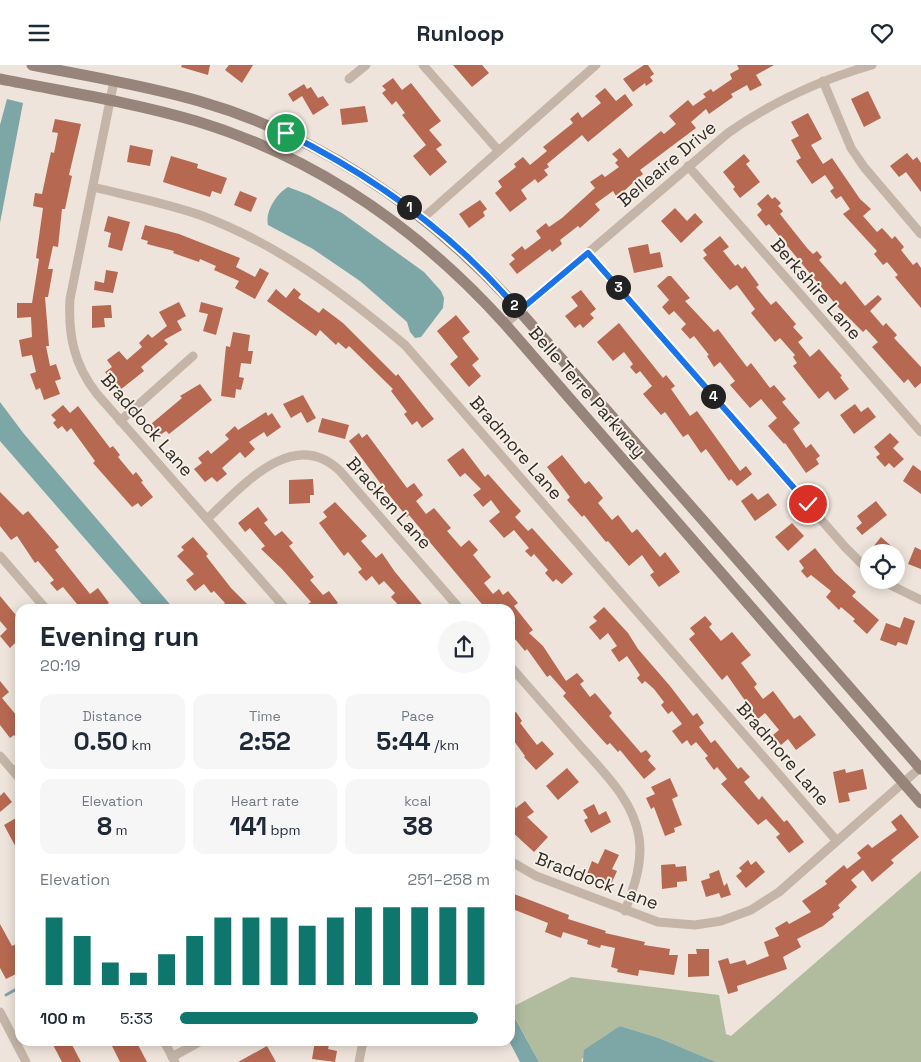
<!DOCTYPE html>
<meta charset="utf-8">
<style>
:root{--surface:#fff;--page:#f6f6f7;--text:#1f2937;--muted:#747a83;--accent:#0f766e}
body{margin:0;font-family:"Space Grotesk",sans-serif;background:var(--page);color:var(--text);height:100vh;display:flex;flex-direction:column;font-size:19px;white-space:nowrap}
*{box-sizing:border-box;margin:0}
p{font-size:16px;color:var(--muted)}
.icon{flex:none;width:28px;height:28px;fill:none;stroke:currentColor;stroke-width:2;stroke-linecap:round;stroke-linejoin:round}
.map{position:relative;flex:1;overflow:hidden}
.details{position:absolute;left:15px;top:539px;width:500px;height:442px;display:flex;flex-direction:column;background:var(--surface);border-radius:15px;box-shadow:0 2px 12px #0003}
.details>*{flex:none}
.tools{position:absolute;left:860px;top:479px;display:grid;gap:10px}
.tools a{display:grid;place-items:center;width:45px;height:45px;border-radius:50%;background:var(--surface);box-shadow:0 2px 12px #0003;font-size:25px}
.pin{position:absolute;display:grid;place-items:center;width:42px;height:42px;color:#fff;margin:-21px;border:2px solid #fff;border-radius:50%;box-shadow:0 1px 5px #0007}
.km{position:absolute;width:25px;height:25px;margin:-12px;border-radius:50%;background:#222;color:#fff;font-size:14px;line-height:25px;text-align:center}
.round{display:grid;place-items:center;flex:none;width:52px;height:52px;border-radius:26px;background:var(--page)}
.overview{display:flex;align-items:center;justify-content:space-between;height:85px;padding:0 25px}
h1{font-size:28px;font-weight:700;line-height:38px}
.figures{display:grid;grid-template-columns:repeat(3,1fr);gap:8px;height:85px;padding:5px 25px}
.figures div{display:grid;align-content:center;border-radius:12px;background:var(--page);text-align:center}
.figures b{font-size:25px;font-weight:700}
.figures small{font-size:14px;font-weight:400}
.figures p{font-size:14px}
.chart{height:140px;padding:10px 25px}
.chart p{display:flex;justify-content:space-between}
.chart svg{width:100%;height:90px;margin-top:5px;stroke:var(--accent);stroke-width:6}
ul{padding:0 25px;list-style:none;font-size:16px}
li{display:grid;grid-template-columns:80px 60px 1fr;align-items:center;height:38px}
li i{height:12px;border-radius:6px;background:var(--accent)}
header{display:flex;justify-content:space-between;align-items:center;height:65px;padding:0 25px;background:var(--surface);font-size:22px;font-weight:700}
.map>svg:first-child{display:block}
.green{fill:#b1bb9d}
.water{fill:#7da6a7}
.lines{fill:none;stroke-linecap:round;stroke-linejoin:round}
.stream{stroke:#7da6a7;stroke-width:3}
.building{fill:#b66851}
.minor{stroke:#c4b5a8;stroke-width:9}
.secondary{stroke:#97847a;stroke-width:11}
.route-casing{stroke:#fff;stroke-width:10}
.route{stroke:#1a73e8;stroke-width:6}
.labels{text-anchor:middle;stroke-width:4;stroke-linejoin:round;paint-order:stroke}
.street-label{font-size:18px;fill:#322b27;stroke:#f6efe6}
</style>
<header><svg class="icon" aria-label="menu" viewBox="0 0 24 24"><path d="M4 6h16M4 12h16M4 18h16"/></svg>Runloop<svg class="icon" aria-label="heart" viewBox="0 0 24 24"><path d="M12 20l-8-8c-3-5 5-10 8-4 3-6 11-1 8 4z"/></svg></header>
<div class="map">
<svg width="921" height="997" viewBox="0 0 921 997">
<rect width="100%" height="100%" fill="#eee4db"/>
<path class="green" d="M921 806V997H716L659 973 620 961 581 995 583 997H539L510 943 571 912 719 930 726 969 731 971Z"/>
<g class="water">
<path d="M7 34 23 38 0 158V60Z"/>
<path d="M288 122 309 130 342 148 424 207 441 226 444 233 443 243 421 272 415 273 410 267 407 257 360 216 313 184 268 160C265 147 276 129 288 122Z"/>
<path d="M0 337 24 369 174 544H146L0 376Z"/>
<path d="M510 944 539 997H520L509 976Z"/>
<path d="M620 961 659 973 716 997H583L584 985Z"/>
</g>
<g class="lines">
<path class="stream" d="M6 930 20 922"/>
</g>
<g class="building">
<path d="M182 0H210L208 10 181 2Z"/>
<path d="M229 0H253L242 18 225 5Z"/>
<path d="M453 0H482L489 8 472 22Z"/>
<path d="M644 0H648L654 9 650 12 653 16 646 21 645 18 633 27 623 14Z"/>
<path d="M737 0H774L756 10 762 20 750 26 747 20 731 29 733 32 709 49 706 44 691 57 696 63 640 105 643 109 625 125 616 131 613 126 595 139 600 145 580 163 578 161 560 175 562 179 552 187 550 184 517 209 509 199 515 194 511 190 522 181 525 185 541 173 536 166 546 158 549 162 562 153 595 123 590 117 602 109 605 112 619 102 615 98 618 95 612 89 620 83 628 93 661 66 664 69 676 59 669 51 688 35 693 41 706 32 703 29 711 24 713 27 732 14 730 9 739 4Z"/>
<path d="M393 13 402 25 411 18 441 56 429 65 442 80 436 84 447 97 430 111 413 91 426 80 402 50 405 48 396 36 392 40 382 28 386 25 382 21Z"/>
<path d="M304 19 307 24 311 22 318 33 323 31 329 40 313 50 302 31 293 37 288 29Z"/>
<path d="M605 23 616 36 625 29 633 40 588 77 582 70 547 99 549 102 544 105 548 110 538 118 535 114 521 125 527 134 510 147 495 128 502 122 498 116 516 102 514 99 523 92 530 100 547 86 543 82 573 58 570 54 578 47 582 53 601 38 595 31Z"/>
<path d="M868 26 881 53 864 62 851 34Z"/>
<path d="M365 41 368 57 342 60 340 44Z"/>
<path d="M808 48 822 74 811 80 823 99 832 93 860 134 871 144 863 151 877 167 882 163 892 174 895 171 904 182 901 185 913 200 917 197 921 203V243L895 212 898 210 887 197 883 200 874 189 877 186 843 149 850 144 841 131 836 134 830 126 834 123 825 110 812 119 796 96 801 93 791 75 799 71 791 57Z"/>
<path d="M55 54 81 59 69 110 72 111 65 144H62L58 182 53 181 48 204H53L48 232H45L49 281H46L50 301 56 299 61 314 55 316 60 329 44 335 40 323 36 325 30 309 36 307 32 290 22 292 19 275 32 272 31 252 17 253V238H32L39 194 36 193 43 143 33 141 35 128 42 129 51 87 54 88 58 68 52 67Z"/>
<path d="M130 80 153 85 150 101 127 97Z"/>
<path d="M907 88 913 95 917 92 921 98V127L906 107 899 112 890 101Z"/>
<path d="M744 89 750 96 746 99 760 117 740 133 733 124 735 122 723 107Z"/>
<path d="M171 91 198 99 197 103 227 113 221 129 212 126 210 132 163 117Z"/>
<path d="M240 126 257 133 251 147 234 140Z"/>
<path d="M768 129 772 134 775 132 781 138 778 141 783 146 780 149 807 183 813 189 817 186 822 192 819 195 841 220 845 216 865 241 878 230 882 234 870 246 883 261 886 258 897 270 894 273 921 302V318L915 323 908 314 904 318 872 282 878 277 866 264 863 267 837 241 769 159 766 161 757 150 762 145 757 139Z"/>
<path d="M480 135 487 144 483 147 485 151 469 163 459 149Z"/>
<path d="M675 143 687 156 695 148 703 157 681 178 661 156Z"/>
<path d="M108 151 130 157 122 186 108 182 111 168 104 166Z"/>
<path d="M145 160 179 169 240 193 236 202 255 212 260 203 269 208 255 234 235 223 239 216 214 205 216 201 200 194 199 197 173 188 174 186 147 179 148 176 141 174Z"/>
<path d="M720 171 729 182 723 186 735 201 738 199 742 204 745 201 759 220 756 222 771 240 776 236 796 259 793 262 803 273 798 277 810 292 819 284 842 311 840 312 849 324 835 335 828 326 819 334 793 301 797 298 793 292 795 290 780 273 775 277 751 248 755 244 737 220 730 225 703 193 707 190 703 185Z"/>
<path d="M648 179 650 189 660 187 663 202 634 208 628 183Z"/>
<path d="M106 205 118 207 113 228 94 225 95 216 104 218Z"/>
<path d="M668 211H671L690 233 685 236 714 267 718 264 747 302 751 298 770 323 774 320 786 334 782 337 800 358 793 364 806 383 811 379 820 391 816 394 819 399 806 408 785 378 784 379 768 361 777 353 761 334 750 343 730 320 735 316 720 297 714 302 707 291 709 290 694 271 690 274 681 264 686 259 674 246 669 250 662 242 669 235 657 221Z"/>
<path d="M294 223 301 229 298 233 319 248 323 243 343 258 396 311 398 309 434 354 422 363 417 356 412 360 404 349 407 347 391 326 393 324 349 281 346 284 338 277 336 280 320 265 316 271 267 236 276 224 286 233Z"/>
<path d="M581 225 596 244 590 249 594 253 583 263 580 259 575 263 565 251 578 241 571 232Z"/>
<path d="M179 237 186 251 177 256 182 265 164 275 168 279 141 302 144 306 120 325 105 307 112 302 107 295 119 286 127 295 142 282 139 278 148 269 152 273 167 261 159 247Z"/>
<path d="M201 237 223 243 216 270 203 266 208 249 199 247Z"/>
<path d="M111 240 112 253H104L105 262 92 263V241Z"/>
<path d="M456 250 470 267 462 273 479 294 472 300 481 311 469 322 450 299 458 292 437 266Z"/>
<path d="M619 258 663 313 666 310 675 321 671 324 690 351 697 346 740 406 746 401 752 409 737 421 731 414 729 416 706 384 701 388 688 369 683 372 665 347 661 350 643 329 652 321 640 306 636 309 630 302 633 299 624 287 613 296 597 277Z"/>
<path d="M233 267 250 270 248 286H253L251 299 241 298 239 312 244 313 241 325 236 324 235 333 221 331 226 281 230 282Z"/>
<path d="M200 319 212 335 169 369 166 366 160 370 151 359 182 333 180 331Z"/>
<path d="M303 330 316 353 307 358 301 347 291 353 283 339Z"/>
<path d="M855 339 861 347 868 342 876 352 854 369 840 350Z"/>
<path d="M63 340 70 348 78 341 110 383 113 381 120 390 118 392 133 410 136 407 143 416 141 417 153 432 141 442 138 438 132 442 93 398 95 396 71 363 67 367 62 361 58 364 53 358 56 355 51 350Z"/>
<path d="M266 347 268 351 272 348 281 362 267 372 264 367 249 377 255 384 245 393 240 387 222 403 227 409 217 417 212 412 205 417 194 404 202 398 198 393 208 385 211 389 229 374 225 370 235 361 238 365Z"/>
<path d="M322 353 349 360 345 374 318 367Z"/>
<path d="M359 368 362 373 367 369 407 423 414 418 423 430 416 436 426 449 434 443 451 463 447 466 461 482 469 475 478 485 473 490 491 512 484 518 493 529 499 524 503 530 508 526 518 538 514 541 533 565 529 568 543 581 566 616 577 608 584 616 580 619 590 632 595 628 612 648 609 651 641 688 646 685 651 691 648 695 656 704 644 714 620 685 618 687 610 678 607 680 563 631 566 628 550 610 547 612 527 584 525 586 510 568V544H486L423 469 424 468 409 450 407 452 386 426 349 376Z"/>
<path d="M890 368 899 377 893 383 904 394 894 403 889 398 885 402 876 392 880 389 874 382Z"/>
<path d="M463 383 485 412 488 409 521 446 515 452 528 466 532 463 573 509 562 519 556 514 553 517 545 508 548 505 534 489 531 492 525 486 529 483 514 465 504 473 489 456 500 447 491 435 483 442 473 430 481 424 465 408 460 412 447 395Z"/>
<path d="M562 390 585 419 589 416 603 433 598 438 612 455 618 450 632 468 637 464 660 492 665 487 680 507 659 522 650 510 654 507 642 490 629 501 608 476 606 477 584 450 582 452 567 435 570 432 547 402Z"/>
<path d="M913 400 921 406V429L903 416Z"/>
<path d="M313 414 314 430H310V438L289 439V415Z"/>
<path d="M0 427 23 450 28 446 59 482 55 485 90 529 98 523 109 538 101 544H70L77 539 63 522 57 526 50 518 54 515 38 496 35 498 17 471 11 475 0 461Z"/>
<path d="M752 428 758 435 768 428 777 440 755 456 741 436Z"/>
<path d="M876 436 887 450 862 470 856 463 862 458 857 451Z"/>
<path d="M335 437 367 471 361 476 376 493 382 488 395 507 426 544H402L391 532 395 528 384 516 379 520 372 511 366 516 358 507 362 504 348 487 344 491 319 458 327 452 323 447Z"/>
<path d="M258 442 268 455 264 458 275 471 282 466 293 478 289 481 314 512 310 515 323 530 329 526 338 538 330 544H312L308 539 311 537 282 504 261 484 265 481 250 463 245 467 238 458Z"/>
<path d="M792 458 804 471 788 486 775 472Z"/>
<path d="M193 472 208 489 206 491 231 523 252 544H219L225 538 214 526 211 528 204 519 195 526 186 515 194 509 177 491 184 485 181 482Z"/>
<path d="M881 472 899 488H880L873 482Z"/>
<path d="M915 482 921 485V504L908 499Z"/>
<path d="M815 483 835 508 856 527 852 531 879 555 867 569 853 556 855 554 841 542 839 545 826 532 831 526 811 510 807 513 801 506 804 503 799 496Z"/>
<path d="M0 531 20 555V584L15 578 10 583 0 571 7 564 0 556Z"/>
<path d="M604 542 628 568 638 584 670 621 693 651 697 648 704 658 699 662 711 678 715 675 738 704 741 702 750 712 744 717 759 735 762 731 784 757 787 755 804 777 789 788 776 772 780 769 766 754 758 760 721 719 727 714 717 702 714 705 705 693 708 691 696 677 691 681 687 675 682 679 672 666 682 659 672 646 668 649 661 640 664 637 654 624 645 616 642 619 637 613 640 610 627 591 619 597 611 585 617 581 608 568 600 575 589 562 597 556 593 552Z"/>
<path d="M705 551 712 559 709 562 721 576 732 567 751 590 741 598 757 619 754 622 763 634 773 626 794 654 800 650 816 670 796 685 788 674 781 680 773 670 779 665 765 648 758 654 727 610 722 615 689 574 695 569 690 563Z"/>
<path d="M904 552 915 556 907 580 898 577 896 581 880 575 886 558 900 563Z"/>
<path d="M0 616 9 627 2 633 17 651 20 649V678L14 670 10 673 0 660Z"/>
<path d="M516 647 522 656 520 658 537 680 542 676 554 689 536 705 524 692 525 691 514 676 510 679V651Z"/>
<path d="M567 703 579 717 558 735 546 721Z"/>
<path d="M845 704 846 708 863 704 867 724 848 728 850 736 839 738 833 707Z"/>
<path d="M670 713 678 731 672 734 682 760 674 763 675 767 665 771 654 742 651 744 646 733 655 729 651 722Z"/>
<path d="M4 727 12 737 0 747V731Z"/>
<path d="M510 735 516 743 525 736 534 747 527 752 548 772 534 787 510 765Z"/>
<path d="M594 739 599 750 606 746 611 757 591 768 584 755 588 753 583 745Z"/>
<path d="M901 749 919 772 891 795 894 798 872 817 863 805 851 815 857 822 838 840 840 843 832 849 834 852 823 861 797 874 801 882 783 892 787 904 737 921 738 926 728 929 718 896 728 893 730 899 745 895 747 900 769 891 764 877 779 871 775 863 787 856 789 859 811 847 802 836 827 819 825 816 844 800 847 804 861 793 857 788 868 779 872 783 897 765 891 757Z"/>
<path d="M16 753 20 760V790L4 760Z"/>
<path d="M605 784 619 790 612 804 617 806 611 819 587 809 592 796 598 799Z"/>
<path d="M748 795 751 800 756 796 765 807 746 823 736 811 742 806 739 803Z"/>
<path d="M675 799 676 802 686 801 687 816 677 817V822L662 824 661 800Z"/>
<path d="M719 805 724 821 727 818 731 830 721 833 719 828 706 832 701 816 710 813 709 809Z"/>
<path d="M514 829 569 850 568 854 606 866 605 868 645 877 644 880 670 884 669 890H678L674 910 639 905 638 911 617 907 618 904 611 902 615 883 601 880 600 883 587 879 588 875 563 867 561 873 545 867 548 858 510 843Z"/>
<path d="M0 859 12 881 20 877V887L17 888 20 894V907L6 914 0 903Z"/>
<path d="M696 884H709V911L688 912V889H697Z"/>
<path d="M51 976H70L81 997H62Z"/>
<path d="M118 976H136L147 997H120L111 979Z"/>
<path d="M315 976H330L328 984 337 986 335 997 312 994Z"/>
<path d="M267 981 276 997H238Z"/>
</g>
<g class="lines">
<g class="minor">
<path d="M423 0 498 85"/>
<path d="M349 14 366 0"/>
<path d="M114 16 70 234C68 270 74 300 97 329L286 544"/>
<path d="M823 16 851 83 864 102 921 169"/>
<path d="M688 101 921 367"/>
<path d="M93 122C129 131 166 138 200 150 278 179 342 227 405 280L836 775"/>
<path d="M423 153 596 0"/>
<path d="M588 188 845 482 869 506"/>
<path d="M505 259 728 68C772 37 820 15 872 0"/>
<path d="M120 356 193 291"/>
<path d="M207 454C241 423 293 360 340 406L460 544"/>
<path d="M0 491 46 544"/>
<path d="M880 515 921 535"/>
<path d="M510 601C532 626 553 650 575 675 600 704 633 733 639 772 643 798 634 822 625 846"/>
<path d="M0 691 20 714"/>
<path d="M510 796 536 811 658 857 695 860 721 856 751 845 779 827 920 703"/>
<path d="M0 947 26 997"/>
<path d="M164 976 175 997"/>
<path d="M172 992 201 976"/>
<path d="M359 997 363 976"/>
</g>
<g class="secondary">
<path d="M32 0C87 11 144 20 199 36 320 71 423 142 509 234L921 704"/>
<path d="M0 14C65 27 132 37 196 56 318 93 420 165 505 259L921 738"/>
</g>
</g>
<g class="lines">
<g class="route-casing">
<path id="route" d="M286 68C375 112 455 170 519 246L588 188 808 439"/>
</g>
<use href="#route" class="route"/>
</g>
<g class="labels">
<g class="street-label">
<text transform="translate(667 99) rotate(-40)" y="6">Belleaire Drive</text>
<text transform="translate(816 224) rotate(49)" y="6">Berkshire Lane</text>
<text transform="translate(587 327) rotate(49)" y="6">Belle Terre Parkway</text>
<text transform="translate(147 360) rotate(49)" y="6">Braddock Lane</text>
<text transform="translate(516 383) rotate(49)" y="6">Bradmore Lane</text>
<text transform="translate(389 438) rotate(48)" y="6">Bracken Lane</text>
<text transform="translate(783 689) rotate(49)" y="6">Bradmore Lane</text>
<text transform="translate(597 816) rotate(21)" y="6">Braddock Lane</text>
</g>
</g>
</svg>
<div class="tools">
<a><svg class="icon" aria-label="locate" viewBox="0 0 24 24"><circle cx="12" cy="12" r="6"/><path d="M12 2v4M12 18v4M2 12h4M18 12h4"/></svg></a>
</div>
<div class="pin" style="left:286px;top:68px;background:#1e9e55"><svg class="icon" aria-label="arrive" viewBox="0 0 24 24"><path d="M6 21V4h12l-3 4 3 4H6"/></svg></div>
<div class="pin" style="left:808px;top:439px;background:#d93025"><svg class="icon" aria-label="check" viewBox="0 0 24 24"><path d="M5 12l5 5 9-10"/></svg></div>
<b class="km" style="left:409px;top:142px">1</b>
<b class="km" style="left:514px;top:240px">2</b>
<b class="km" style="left:618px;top:222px">3</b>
<b class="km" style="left:713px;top:331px">4</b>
<section class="details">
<div class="overview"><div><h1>Evening run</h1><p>20:19</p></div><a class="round"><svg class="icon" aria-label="share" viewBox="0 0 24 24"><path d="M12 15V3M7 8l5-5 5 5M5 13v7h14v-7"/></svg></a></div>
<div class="figures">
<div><p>Distance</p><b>0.50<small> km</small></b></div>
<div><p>Time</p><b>2:52</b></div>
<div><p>Pace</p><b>5:44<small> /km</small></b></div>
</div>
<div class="figures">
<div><p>Elevation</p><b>8<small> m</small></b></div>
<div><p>Heart rate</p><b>141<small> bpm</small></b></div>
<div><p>kcal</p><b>38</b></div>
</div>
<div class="chart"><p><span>Elevation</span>251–258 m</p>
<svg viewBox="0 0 160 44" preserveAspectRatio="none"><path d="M5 44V11M15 44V20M25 44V33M35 44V38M45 44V29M55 44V20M65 44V11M75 44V11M85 44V11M95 44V15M105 44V11M115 44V6M125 44V6M135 44V6M145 44V6M155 44V6"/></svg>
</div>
<ul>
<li><b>100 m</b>5:33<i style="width:96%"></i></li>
</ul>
</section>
</div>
